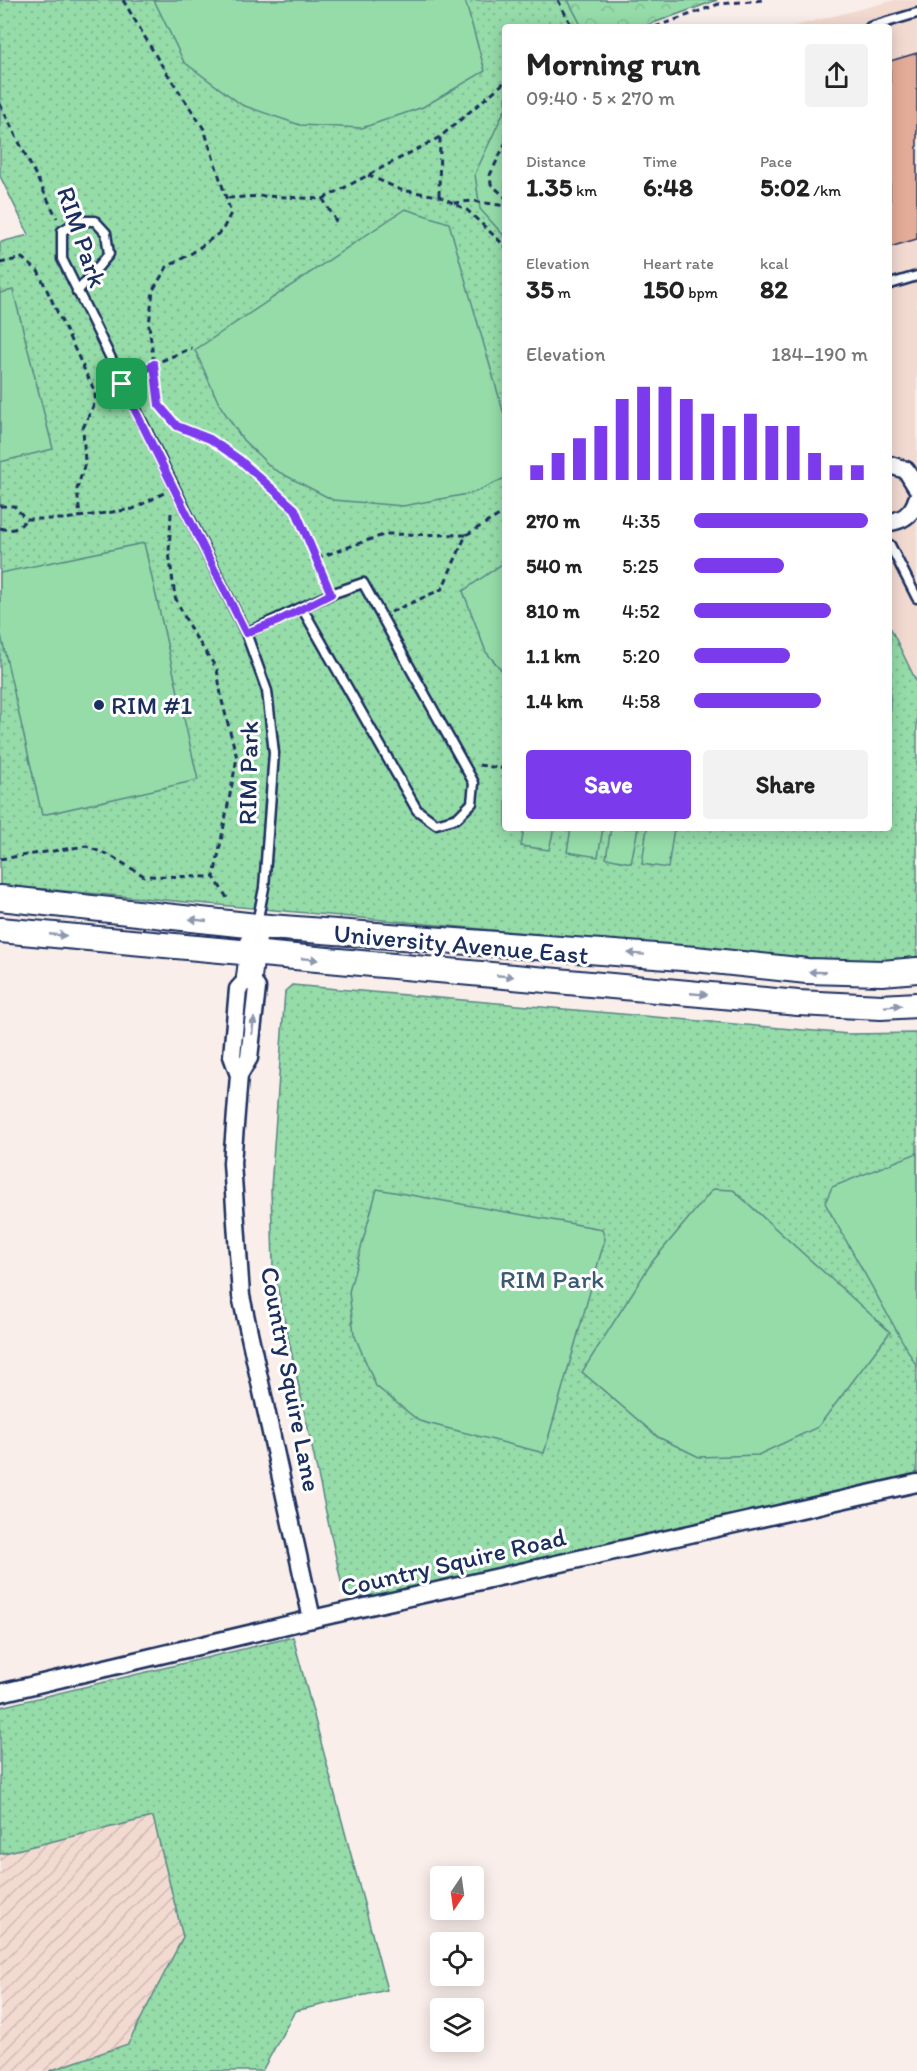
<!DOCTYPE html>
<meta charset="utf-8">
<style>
:root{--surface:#fff;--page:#f2f2f2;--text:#222;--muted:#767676;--accent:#7c3aed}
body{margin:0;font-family:Itim,sans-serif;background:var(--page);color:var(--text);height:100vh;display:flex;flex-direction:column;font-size:22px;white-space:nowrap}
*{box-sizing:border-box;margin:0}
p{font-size:20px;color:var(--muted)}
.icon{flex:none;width:33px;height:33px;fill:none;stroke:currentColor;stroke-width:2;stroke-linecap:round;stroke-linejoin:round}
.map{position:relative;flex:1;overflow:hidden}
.side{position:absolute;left:502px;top:24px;width:390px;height:807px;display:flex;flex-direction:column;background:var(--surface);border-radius:6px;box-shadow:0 3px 15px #0003}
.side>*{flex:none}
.needle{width:39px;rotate:193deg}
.tools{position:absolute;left:430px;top:1866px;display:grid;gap:12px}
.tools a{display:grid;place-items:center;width:54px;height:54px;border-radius:6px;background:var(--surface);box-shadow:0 3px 15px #0003;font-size:30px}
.pin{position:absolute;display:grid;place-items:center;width:51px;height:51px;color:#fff;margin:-26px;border-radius:12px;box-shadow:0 3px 9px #0006}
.round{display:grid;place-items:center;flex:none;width:63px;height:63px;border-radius:6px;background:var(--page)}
.overview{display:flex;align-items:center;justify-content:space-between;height:102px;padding:0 24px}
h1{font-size:33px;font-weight:800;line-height:45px}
.metrics{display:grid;grid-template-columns:repeat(3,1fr);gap:9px;height:102px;padding:6px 24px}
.metrics div{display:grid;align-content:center}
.metrics b{font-size:26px;font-weight:800}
.metrics small{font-size:16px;font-weight:400}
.metrics p{font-size:16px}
.chart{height:168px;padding:12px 24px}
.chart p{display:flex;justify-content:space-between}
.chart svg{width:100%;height:108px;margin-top:6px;stroke:var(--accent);stroke-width:6}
.primary-button{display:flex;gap:12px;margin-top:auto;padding:12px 24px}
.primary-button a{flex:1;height:69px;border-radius:6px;background:var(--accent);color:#fff;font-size:24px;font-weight:800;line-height:69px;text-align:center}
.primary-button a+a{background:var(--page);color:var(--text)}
ul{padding:0 24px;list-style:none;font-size:20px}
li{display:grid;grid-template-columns:96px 72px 1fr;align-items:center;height:45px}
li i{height:15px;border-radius:8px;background:var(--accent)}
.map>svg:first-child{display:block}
.built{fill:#f2dad1}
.industrial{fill:url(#industrial-furrows)}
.grass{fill:url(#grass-dots);stroke:#588684;stroke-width:1.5}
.forest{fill:url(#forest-crowns);stroke:#588684;stroke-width:1.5}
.garden{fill:#95dca9;stroke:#588684;stroke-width:1.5}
.building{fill:#e3ac98;stroke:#1b2f5e;stroke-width:1.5}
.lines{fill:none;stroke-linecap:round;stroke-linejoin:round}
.lane-casing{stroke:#1b2f5e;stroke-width:13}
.street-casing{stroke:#1b2f5e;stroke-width:21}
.secondary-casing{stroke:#1b2f5e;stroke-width:28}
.path{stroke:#1b2f5e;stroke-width:3;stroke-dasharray:6 4.5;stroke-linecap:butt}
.lane{stroke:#fff;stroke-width:8}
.street{stroke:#fff;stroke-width:16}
.secondary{stroke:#fff;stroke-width:24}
.oneway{fill:#8d97ae}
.route-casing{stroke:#fff;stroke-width:12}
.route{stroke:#7c3aed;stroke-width:8}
.poi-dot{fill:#1b2f5e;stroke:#fff;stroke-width:2}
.labels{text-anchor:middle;stroke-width:6;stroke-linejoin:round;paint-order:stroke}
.street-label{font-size:26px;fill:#1b2f5e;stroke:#fff}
.poi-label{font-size:26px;fill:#1b2f5e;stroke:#fff;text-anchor:start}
.park-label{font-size:26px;fill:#3a5a71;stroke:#fff}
</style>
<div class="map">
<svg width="917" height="2071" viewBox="0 0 917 2071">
<defs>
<pattern id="industrial-furrows" width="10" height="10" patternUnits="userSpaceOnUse" patternTransform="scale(1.5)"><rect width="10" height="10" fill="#f2dad1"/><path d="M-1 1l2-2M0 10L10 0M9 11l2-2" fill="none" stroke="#cfbbb6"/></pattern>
<pattern id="grass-dots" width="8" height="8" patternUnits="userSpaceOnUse" patternTransform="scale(1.5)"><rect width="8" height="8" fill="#95dca9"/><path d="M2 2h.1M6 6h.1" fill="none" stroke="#80bd94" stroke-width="1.8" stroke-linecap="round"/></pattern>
<pattern id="forest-crowns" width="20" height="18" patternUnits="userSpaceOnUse" patternTransform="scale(1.5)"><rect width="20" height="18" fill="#95dca9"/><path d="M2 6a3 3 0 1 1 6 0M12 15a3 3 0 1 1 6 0" fill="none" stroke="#80bd94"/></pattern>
</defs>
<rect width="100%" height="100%" fill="#f9eeea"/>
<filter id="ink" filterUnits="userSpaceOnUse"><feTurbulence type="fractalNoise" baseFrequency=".0167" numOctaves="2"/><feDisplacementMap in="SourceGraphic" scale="12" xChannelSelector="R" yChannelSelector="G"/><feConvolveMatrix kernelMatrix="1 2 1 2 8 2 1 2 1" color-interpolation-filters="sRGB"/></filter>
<g filter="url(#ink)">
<path class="built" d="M895 0H917V683L890 627V27H791Z"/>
<path class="industrial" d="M178 1789 201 1937 151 2071H0V1830Z"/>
<g class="grass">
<path d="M0 0H717L642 27H506V828H890V627L917 683V962L820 960 0 885V242L29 235 0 176Z"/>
<path d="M292 985 849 1034 917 1033V1473L373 1596 344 1595 273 1267 271 1188 285 991Z"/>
<path d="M293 1637 387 1990 295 2011 262 2071H49L128 2044 183 1937 153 1817 0 1854V1707Z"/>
</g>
<path class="forest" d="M568 0H717L642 27H582Z"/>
<g class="garden">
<path d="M154 0H465L485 71 423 107 362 128 300 125 242 105 184 62Z"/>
<path d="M505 109V237L480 209 475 174Z"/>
<path d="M405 209 449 223 505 418V478L473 493 403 506 333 500 273 469 243 440 219 404 195 350Z"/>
<path d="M13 290 53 449 0 462V293Z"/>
<path d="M144 543 198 780 42 815 0 631V573Z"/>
<path d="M505 562V674L486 652 463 591Z"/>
<path d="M524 828H554L549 850 521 846Z"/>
<path d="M571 828H603L598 857 567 852Z"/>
<path d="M611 828H638L631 863 606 858Z"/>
<path d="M647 828H674L668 868 642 864Z"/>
<path d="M917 1153V1367L825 1203 832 1187Z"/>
<path d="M377 1189 602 1229 605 1239 544 1453 419 1421 376 1386 354 1334 349 1292Z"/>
<path d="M713 1189 733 1190 890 1332 818 1427 758 1455 699 1457 658 1437 582 1372 652 1262Z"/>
</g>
<path class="building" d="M917 53V239L890 247V61Z"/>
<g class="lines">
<g class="lane-casing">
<g id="lane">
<path d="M870 27 917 13"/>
<path d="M890 284 917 276"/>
<path d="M77 292 109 254 106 233 95 221H78L62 231V259L246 633 267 691 274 753 264 888 257 923"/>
<path d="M890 545 917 598"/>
<path d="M246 633 331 594 363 583 474 783 472 803 457 818 436 824 417 810 302 608"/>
</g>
</g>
<g class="street-casing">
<g id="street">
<path d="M890 465 906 470 917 488"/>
<path d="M890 522C904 520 913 513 917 499"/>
<path d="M239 1075 249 1058 257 988 249 977 238 989 232 1056 239 1075 232 1163 241 1296 312 1619"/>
<path d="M0 1693 312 1619 917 1483"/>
</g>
</g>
<g class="secondary-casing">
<g id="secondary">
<path d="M0 898 256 926 695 959 807 971 882 973 917 970"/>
<path d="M0 930 798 1003 881 1007 917 1005"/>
<path d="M249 977 254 937"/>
</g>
</g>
<g class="path">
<path d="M123 0 159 61 204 129 231 213 222 231 192 253 167 267 153 290 149 325 159 405 177 426 210 439 240 460 295 509 326 584"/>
<path d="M558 0 572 27"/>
<path d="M655 27 719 4 763 0"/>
<path d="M0 104 57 218"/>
<path d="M506 142 490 175 491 184 506 198"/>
<path d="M368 175 401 190 439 196 467 210 506 247"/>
<path d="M439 196 440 137"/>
<path d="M228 198 265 196 323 199 337 223"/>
<path d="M323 199 440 137 506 81"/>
<path d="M454 203 472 201 506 206"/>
<path d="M0 263 22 258 38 271 95 392V402L83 428 85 463 77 489 80 517"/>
<path d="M134 376 154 364 192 348"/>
<path d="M0 506H14L26 519H65L133 509 164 493"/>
<path d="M171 513 169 553 175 597 191 630 217 669 222 701 237 758 214 877 229 901"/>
<path d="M0 528C12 531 18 530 26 519"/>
<path d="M317 558 386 534 466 535"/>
<path d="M391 612 442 589 466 535 506 511"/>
<path d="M890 670V682"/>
<path d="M479 765 506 769"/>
<path d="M0 859 86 846 111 856 144 876 214 877"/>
</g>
<use href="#lane" class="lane"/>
<use href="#street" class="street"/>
<use href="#secondary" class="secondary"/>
</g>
<defs><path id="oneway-solid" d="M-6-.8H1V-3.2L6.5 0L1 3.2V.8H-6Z" transform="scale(1.5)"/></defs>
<g class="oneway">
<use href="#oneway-solid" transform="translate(198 920) rotate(-174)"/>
<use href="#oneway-solid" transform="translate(58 935) rotate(5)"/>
<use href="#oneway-solid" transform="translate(636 954) rotate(-176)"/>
<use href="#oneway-solid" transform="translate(310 959) rotate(5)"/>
<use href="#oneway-solid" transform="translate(817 972) rotate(-179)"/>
<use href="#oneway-solid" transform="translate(505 976) rotate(5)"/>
<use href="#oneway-solid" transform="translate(699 994) rotate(5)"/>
<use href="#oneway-solid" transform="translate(893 1006) rotate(-4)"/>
<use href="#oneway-solid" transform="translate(253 1026) rotate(-83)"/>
</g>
</g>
<g class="lines" filter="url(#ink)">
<g class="route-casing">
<path id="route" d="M154 364 159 405 177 426 210 439 240 460 295 509 331 594 278 621 246 633 122 384Z"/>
</g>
<use href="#route" class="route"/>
</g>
<circle class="poi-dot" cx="99" cy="705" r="6"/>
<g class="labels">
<g class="street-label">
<text transform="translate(82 237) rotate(71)" y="9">RIM Park</text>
<text transform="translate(248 773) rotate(-89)" y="9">RIM Park</text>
<text transform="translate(461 944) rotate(5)" y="9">University Avenue East</text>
<text transform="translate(291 1379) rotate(79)" y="9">Country Squire Lane</text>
<text transform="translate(453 1562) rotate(-13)" y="9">Country Squire Road</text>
</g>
<g class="poi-label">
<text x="111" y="714">RIM #1</text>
</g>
<g class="park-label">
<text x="552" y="1288">RIM Park</text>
</g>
</g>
</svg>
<div class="tools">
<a><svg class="needle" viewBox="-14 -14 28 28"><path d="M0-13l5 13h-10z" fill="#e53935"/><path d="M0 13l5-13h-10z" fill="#767676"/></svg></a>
<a><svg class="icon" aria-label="locate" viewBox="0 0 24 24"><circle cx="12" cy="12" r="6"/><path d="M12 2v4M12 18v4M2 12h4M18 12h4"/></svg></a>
<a><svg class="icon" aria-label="layers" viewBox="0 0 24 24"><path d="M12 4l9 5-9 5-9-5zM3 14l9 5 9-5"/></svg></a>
</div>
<div class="pin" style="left:122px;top:384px;background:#1e9e55"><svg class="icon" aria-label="arrive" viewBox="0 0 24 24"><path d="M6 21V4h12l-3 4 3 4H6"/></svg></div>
<section class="side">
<div class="overview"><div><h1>Morning run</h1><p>09:40 · 5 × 270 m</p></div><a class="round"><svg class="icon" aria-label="share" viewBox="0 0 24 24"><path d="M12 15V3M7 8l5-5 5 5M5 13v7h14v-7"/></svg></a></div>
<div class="metrics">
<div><p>Distance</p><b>1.35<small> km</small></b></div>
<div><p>Time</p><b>6:48</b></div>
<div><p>Pace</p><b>5:02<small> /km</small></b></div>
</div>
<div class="metrics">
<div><p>Elevation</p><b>35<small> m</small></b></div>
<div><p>Heart rate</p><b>150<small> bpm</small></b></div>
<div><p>kcal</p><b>82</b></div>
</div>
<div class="chart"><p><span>Elevation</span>184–190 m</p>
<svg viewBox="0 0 160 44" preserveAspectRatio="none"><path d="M5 44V38M15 44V33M25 44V27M35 44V22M45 44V11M55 44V6M65 44V6M75 44V11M85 44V17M95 44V22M105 44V17M115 44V22M125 44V22M135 44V33M145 44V38M155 44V38"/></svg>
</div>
<ul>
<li><b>270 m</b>4:35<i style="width:100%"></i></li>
<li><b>540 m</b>5:25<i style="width:52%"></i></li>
<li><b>810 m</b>4:52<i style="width:79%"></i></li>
<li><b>1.1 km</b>5:20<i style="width:55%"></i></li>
<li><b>1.4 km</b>4:58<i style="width:73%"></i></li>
</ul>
<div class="primary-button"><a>Save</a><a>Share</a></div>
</section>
</div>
